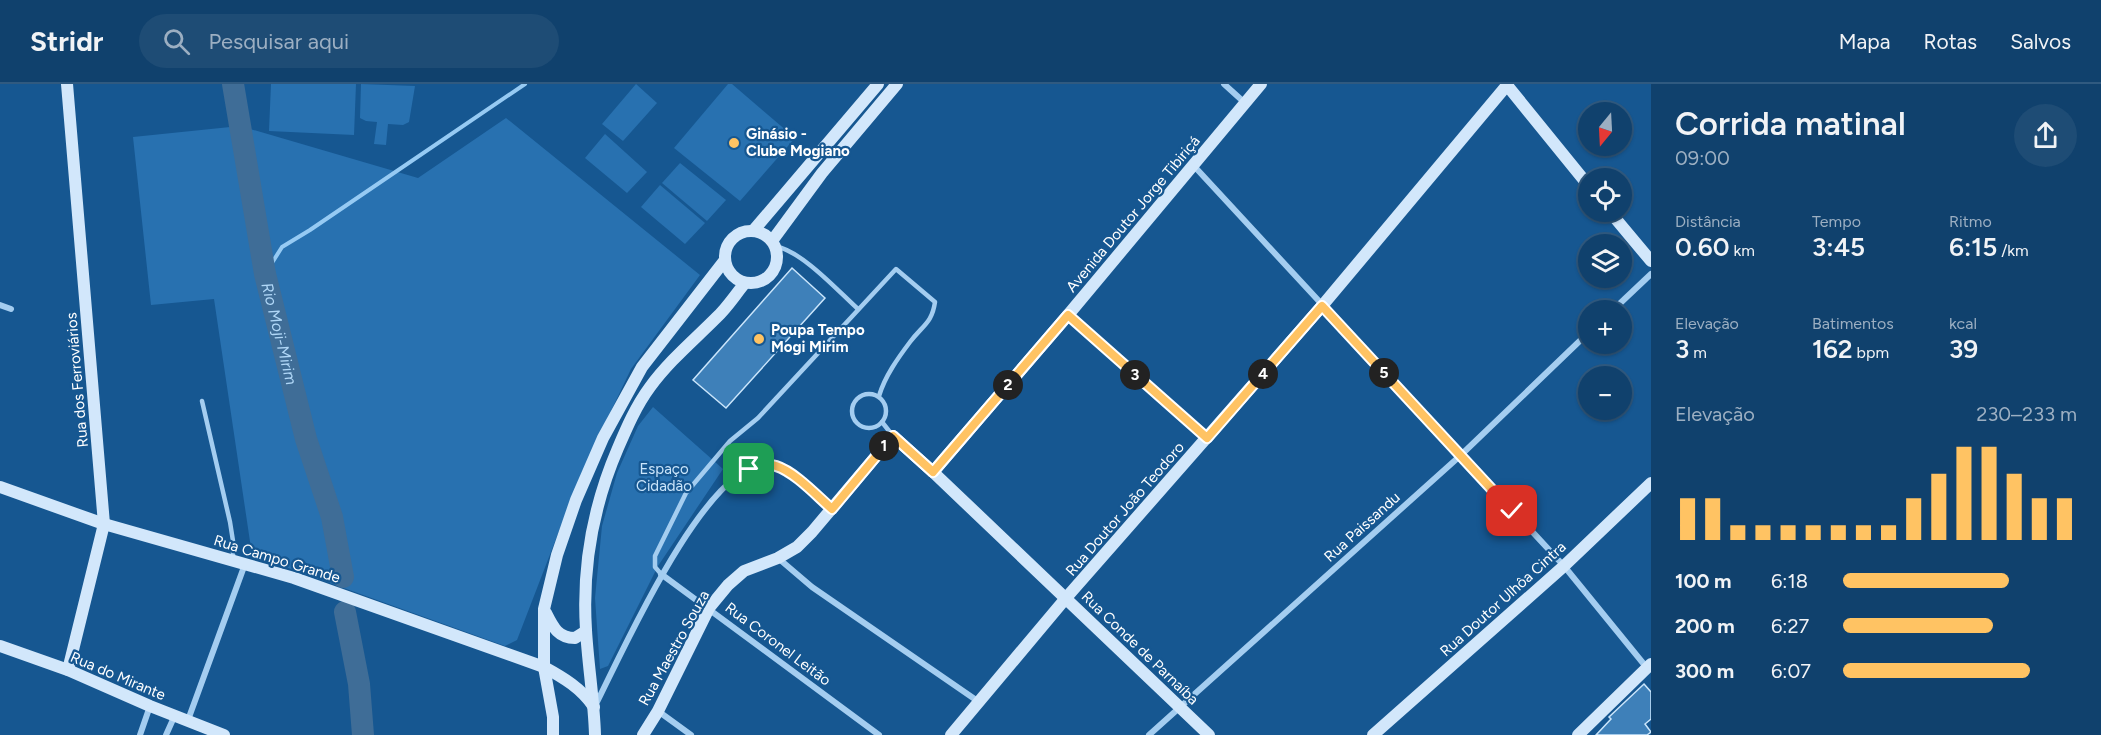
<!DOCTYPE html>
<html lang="pt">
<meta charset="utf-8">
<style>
:root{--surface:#10416d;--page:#1e4c75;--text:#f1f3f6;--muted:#9cafc2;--line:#305a80;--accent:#ffc363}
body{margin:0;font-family:Figtree,sans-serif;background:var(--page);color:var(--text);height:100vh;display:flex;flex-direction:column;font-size:22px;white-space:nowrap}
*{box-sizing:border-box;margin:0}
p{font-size:20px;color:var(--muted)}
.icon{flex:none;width:33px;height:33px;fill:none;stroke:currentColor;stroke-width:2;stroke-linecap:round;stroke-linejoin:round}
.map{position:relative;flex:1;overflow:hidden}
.side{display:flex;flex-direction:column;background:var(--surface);width:450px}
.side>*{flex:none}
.needle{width:39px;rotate:198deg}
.buttons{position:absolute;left:1578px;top:18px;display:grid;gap:12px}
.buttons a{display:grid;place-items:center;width:54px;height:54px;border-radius:50%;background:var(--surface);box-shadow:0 2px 4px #0004,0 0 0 2px var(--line);font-size:30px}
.pin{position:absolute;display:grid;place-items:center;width:51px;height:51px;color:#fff;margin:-26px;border-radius:12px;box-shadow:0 3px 9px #0006}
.km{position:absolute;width:30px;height:30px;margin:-15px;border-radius:50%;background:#222;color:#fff;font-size:16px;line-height:30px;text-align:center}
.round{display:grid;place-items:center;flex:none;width:63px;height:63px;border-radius:32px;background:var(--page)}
.summary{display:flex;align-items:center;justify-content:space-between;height:102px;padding:0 24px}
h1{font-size:33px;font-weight:600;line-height:45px}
.figures{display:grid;grid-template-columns:repeat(3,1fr);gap:9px;height:102px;padding:6px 24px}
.figures div{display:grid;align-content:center}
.figures b{font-size:26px;font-weight:600}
.figures small{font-size:16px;font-weight:400}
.figures p{font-size:16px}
.chart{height:168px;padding:12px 24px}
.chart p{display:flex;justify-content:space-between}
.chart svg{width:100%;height:108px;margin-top:6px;stroke:var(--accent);stroke-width:6}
ul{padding:0 24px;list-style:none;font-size:20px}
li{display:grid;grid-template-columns:96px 72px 1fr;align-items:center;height:45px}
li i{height:15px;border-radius:8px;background:var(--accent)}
header{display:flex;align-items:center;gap:36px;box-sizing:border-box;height:84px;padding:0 30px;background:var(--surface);border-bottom:2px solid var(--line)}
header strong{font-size:28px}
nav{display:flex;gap:33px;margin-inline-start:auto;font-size:21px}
.search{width:420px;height:54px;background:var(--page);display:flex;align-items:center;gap:15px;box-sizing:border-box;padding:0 21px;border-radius:33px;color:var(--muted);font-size:22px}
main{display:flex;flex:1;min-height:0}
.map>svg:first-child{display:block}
.green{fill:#2871b0}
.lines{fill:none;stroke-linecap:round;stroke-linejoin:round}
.stream{stroke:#96caf3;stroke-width:4}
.river{stroke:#3f6d97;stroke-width:22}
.building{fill:#3e80b9;stroke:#cae5fb;stroke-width:1.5}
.lane{stroke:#a4cdf0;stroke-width:4.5}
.street{stroke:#a4cdf0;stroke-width:6}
.secondary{stroke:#d2e7fb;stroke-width:12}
.route-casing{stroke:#fff;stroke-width:12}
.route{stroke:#ffc363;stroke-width:8}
.poi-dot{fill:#ffc363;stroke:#165791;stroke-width:2}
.labels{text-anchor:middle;stroke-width:4.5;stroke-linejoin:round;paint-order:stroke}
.poi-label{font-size:15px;font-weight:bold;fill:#fff;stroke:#165791;text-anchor:start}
.street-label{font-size:15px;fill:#fff;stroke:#165791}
.park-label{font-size:15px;fill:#cae5fb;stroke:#165791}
.water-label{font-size:16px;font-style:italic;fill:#b0d7f7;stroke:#165791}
</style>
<header>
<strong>Stridr</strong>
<div class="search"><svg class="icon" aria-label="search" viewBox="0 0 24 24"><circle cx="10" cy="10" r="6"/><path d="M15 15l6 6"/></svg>Pesquisar aqui</div>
<nav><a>Mapa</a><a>Rotas</a><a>Salvos</a></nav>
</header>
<main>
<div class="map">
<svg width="1651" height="651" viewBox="0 0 1651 651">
<rect width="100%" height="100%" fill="#165791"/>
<g class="green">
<path d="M271 0H356L354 51 269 47Z"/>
<path d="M361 0 415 2 409 38 403 41 388 40 386 61 374 60 377 38 366 37 360 34Z"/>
<path d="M636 0 657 19 623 57 602 40Z"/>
<path d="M728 0H732L795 54 740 117 674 64Z"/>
<path d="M506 34 700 191 631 285 581 390 517 556 505 562 252 471 214 215 151 221 133 53 240 42 418 94Z"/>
<path d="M605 50 647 88 627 109 585 74Z"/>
<path d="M680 79 726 116 707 137 662 99Z"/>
<path d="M660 101 705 139 685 160 641 123Z"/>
<path d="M653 323 723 385 658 482 608 582 600 585 595 514 602 442 617 389 638 342Z"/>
</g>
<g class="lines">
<path class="stream" d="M265 190 282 163 310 146 525 0"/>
<g class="river">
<path id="s1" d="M233 0 265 190 306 355 332 433 343 493"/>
<path d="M345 528 359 600 363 651"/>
</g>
</g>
<g class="building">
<path d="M792 184 825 214 726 324 693 296Z"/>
<path d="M1644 600 1651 608V635L1645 640 1651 648 1647 651H1596L1611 635 1609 633Z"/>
</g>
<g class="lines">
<g class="lane">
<path d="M775 162C803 168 836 205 858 225"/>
<circle cx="869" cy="327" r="17"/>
<path d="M202 317 230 438 233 457V476"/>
<path d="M882 338 893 352"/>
<path d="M661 490 655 483V472L686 409 730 357 758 334 896 185 935 218C932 239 923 241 910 258 898 274 885 292 879 312"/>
</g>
<g class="street">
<path d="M1224 0 1245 19"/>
<path d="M1194 82 1564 482 1647 584"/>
<path d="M0 221 11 225"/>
<path d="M1613 226 1651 190"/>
<path d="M1068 231 1207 354"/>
<path d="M778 474 812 503 979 618"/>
<path d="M661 490 879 651"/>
<path d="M596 620C622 569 703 384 765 380 787 379 815 411 831 425"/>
<path d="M658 627 691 651"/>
<path d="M188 636 245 480"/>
<path d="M140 651 150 622"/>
<path d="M166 651 175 631"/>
<path d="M1149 651 1461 371 1588 249"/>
</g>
<g class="secondary">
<path d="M67 0 104 440 68 586"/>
<path d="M1506 0 1588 101"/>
<path d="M1610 128 1651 177"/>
<circle cx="751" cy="173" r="26"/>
<path d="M753 147 878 0"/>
<path d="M772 157 822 89 897 0"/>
<path d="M933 388 1068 231 1261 0"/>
<path d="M0 403 104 440 294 494 544 583C564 594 581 604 594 623"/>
<path d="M546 529C553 543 558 554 575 554L586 547"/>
<path d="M0 562 68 586 150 622 224 651"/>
<path d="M553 651V633L544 583V525L557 471 576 416 603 354 642 283 725 176"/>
<path d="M595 651C594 616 588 581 586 546 582 483 593 422 618 364 627 343 636 322 650 303 669 277 693 257 716 234 727 224 735 211 745 199"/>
<path d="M643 651 658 627 709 524 728 501 744 487 778 474 797 463 812 448 893 352 933 388 1209 651"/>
<path d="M951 651 1066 514 1322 222 1508 0"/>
<path d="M1373 651 1564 482 1651 399"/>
<path d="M1578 651 1651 580"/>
</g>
</g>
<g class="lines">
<g class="route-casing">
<path id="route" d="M749 385C758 382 767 379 776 382 795 388 817 412 832 425L893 352 933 388 1068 231 1207 354 1322 222 1512 427"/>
</g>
<use href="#route" class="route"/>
</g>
<g class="poi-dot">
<circle cx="734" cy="59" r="6"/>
<circle cx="759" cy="255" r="6"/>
</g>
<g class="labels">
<g class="poi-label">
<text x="746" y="55">Ginásio -<tspan x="746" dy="17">Clube Mogiano</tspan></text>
<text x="771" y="251">Poupa Tempo<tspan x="771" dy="17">Mogi Mirim</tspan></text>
</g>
<g class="street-label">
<text transform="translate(1133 130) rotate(-50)" y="5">Avenida Doutor Jorge Tibiriçá</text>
<text transform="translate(77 296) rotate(-95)" y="5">Rua dos Ferroviários</text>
<text transform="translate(1125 425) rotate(-49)" y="5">Rua Doutor João Teodoro</text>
<text transform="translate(1362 443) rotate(-42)" y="5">Rua Paissandu</text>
<text transform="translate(277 475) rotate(17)" y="5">Rua Campo Grande</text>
<text transform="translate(1503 515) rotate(-42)" y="5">Rua Doutor Ulhôa Cintra</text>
<text transform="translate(778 560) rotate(37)" y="5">Rua Coronel Leitão</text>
<text transform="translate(674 564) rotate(-61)" y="5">Rua Maestro Souza</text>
<text transform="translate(1140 564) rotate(44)" y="5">Rua Conde de Parnaíba</text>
<text transform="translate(118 592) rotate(23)" y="5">Rua do Mirante</text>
</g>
<g class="park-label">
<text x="664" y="390">Espaço<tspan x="664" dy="17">Cidadão</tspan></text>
</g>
<g class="water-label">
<text dy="6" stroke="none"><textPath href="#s1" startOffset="254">Rio Moji-Mirim</textPath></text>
</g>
</g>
</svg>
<div class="buttons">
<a><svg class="needle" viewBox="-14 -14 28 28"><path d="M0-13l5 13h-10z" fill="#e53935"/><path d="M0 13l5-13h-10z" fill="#9cafc2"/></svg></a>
<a><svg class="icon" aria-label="locate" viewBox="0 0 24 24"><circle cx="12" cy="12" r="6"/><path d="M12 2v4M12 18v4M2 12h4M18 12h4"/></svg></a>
<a><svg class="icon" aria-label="layers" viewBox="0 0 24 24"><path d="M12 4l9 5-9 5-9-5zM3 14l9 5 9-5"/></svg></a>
<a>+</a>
<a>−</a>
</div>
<div class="pin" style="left:749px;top:385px;background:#1e9e55"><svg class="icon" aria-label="arrive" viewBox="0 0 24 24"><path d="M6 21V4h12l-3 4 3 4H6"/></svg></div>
<div class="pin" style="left:1512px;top:427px;background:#d93025"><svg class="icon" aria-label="check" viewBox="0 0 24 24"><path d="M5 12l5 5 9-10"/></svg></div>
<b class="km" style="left:884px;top:362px">1</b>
<b class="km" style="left:1008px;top:301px">2</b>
<b class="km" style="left:1135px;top:291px">3</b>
<b class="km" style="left:1263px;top:290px">4</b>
<b class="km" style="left:1384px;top:289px">5</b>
</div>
<section class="side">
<div class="summary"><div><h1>Corrida matinal</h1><p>09:00</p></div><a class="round"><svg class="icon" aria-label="share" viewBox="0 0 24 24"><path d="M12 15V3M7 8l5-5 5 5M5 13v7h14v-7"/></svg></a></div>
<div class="figures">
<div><p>Distância</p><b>0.60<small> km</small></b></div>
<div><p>Tempo</p><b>3:45</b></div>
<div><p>Ritmo</p><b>6:15<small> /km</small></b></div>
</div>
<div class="figures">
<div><p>Elevação</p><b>3<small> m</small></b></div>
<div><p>Batimentos</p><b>162<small> bpm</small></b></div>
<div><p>kcal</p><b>39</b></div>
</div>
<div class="chart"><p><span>Elevação</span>230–233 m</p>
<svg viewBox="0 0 160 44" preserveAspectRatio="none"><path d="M5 44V27M15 44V27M25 44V38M35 44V38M45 44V38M55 44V38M65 44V38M75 44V38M85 44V38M95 44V27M105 44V17M115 44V6M125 44V6M135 44V17M145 44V27M155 44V27"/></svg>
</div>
<ul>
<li><b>100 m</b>6:18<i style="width:71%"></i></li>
<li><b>200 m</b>6:27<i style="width:64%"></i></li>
<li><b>300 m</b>6:07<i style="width:80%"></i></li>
</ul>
</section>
</main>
